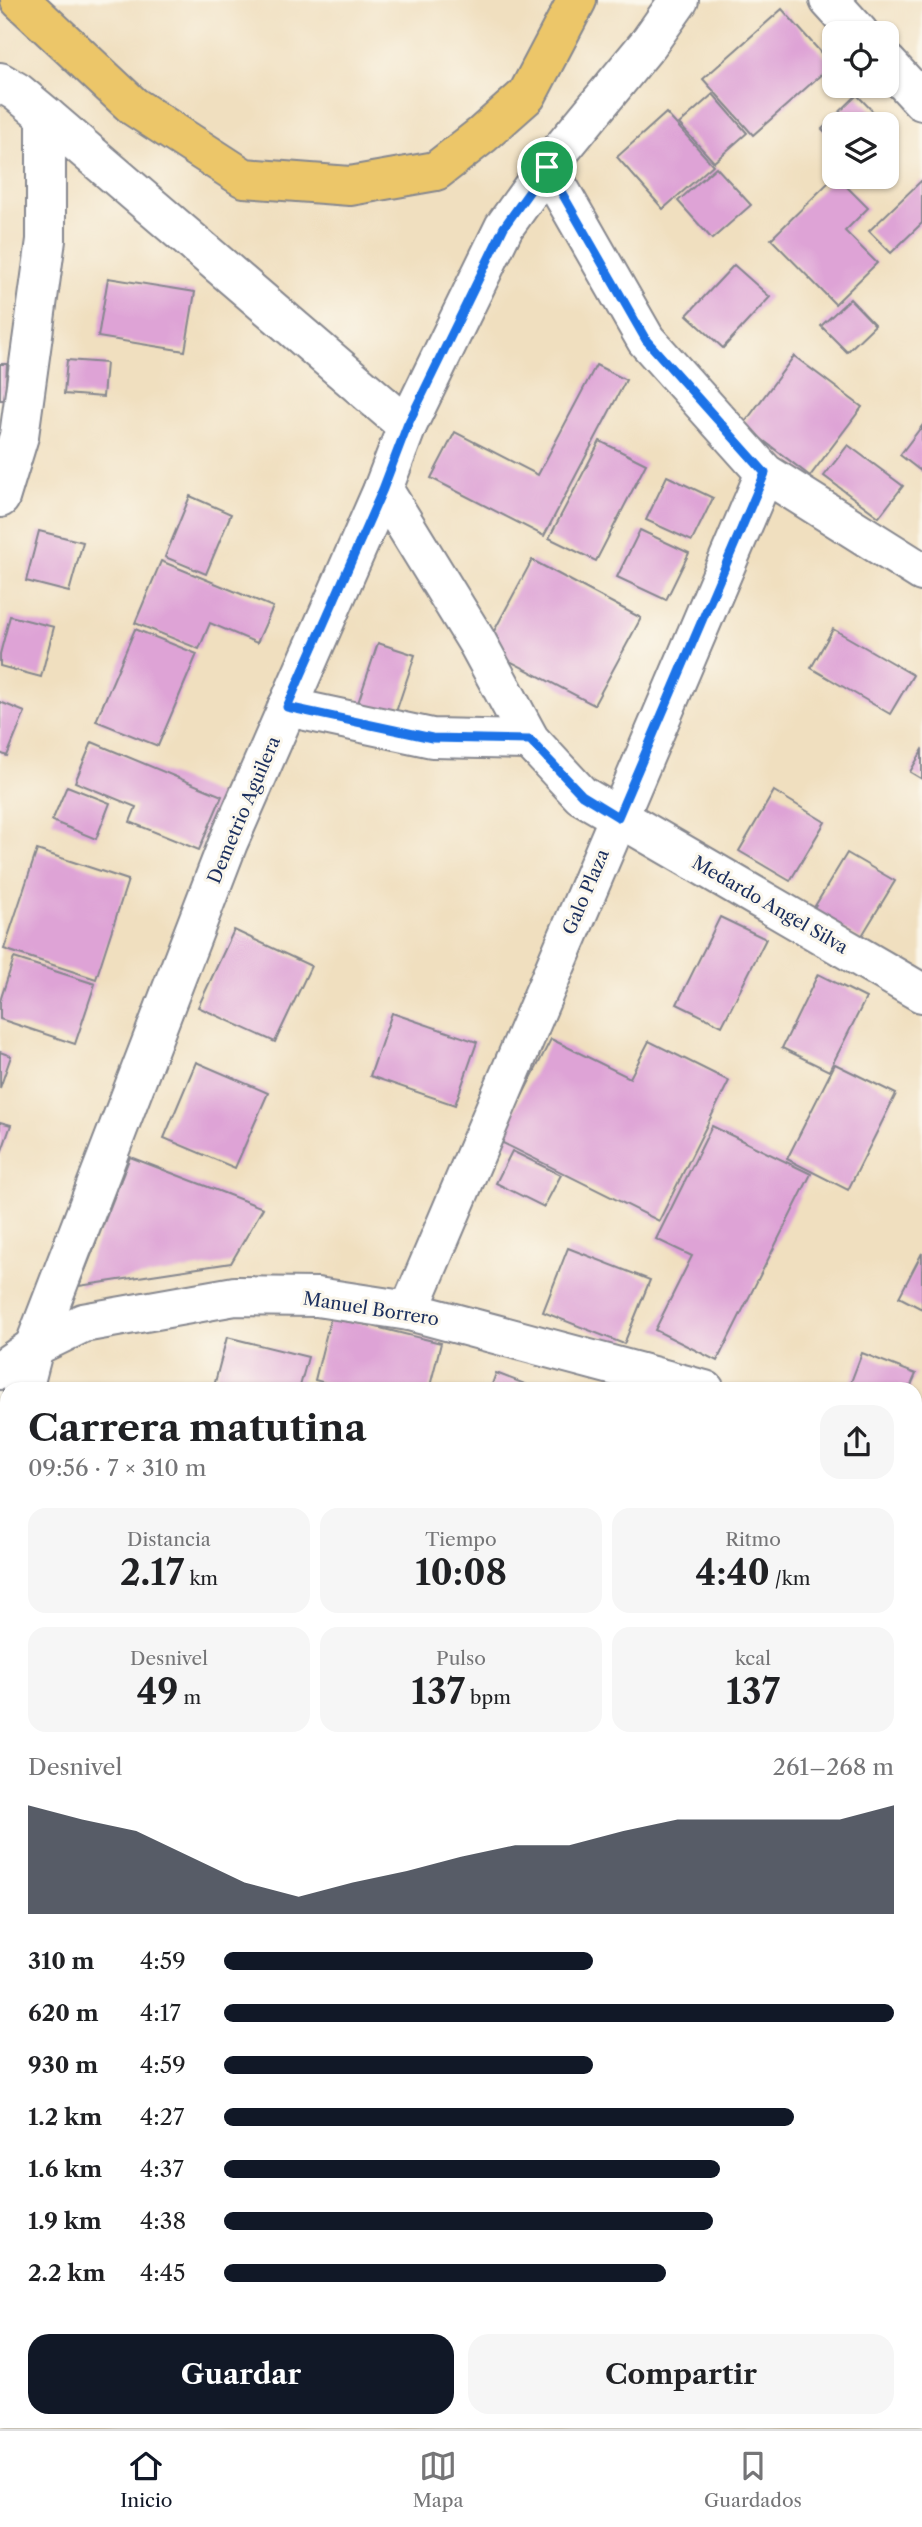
<!DOCTYPE html>
<html lang="es">
<meta charset="utf-8">
<style>
:root{--surface:#fff;--page:#f6f6f6;--text:#202124;--muted:#757577;--line:#e0e0e0;--accent:#111827}
body{margin:0;font-family:"Libre Caslon Text",serif;background:var(--page);color:var(--text);height:100vh;display:flex;flex-direction:column;font-size:26px;white-space:nowrap}
*{box-sizing:border-box;margin:0}
p{font-size:23px;color:var(--muted)}
.icon{flex:none;width:38px;height:38px;fill:none;stroke:currentColor;stroke-width:2;stroke-linecap:round;stroke-linejoin:round}
.map{position:relative;flex:1;overflow:hidden}
.drawer{position:absolute;left:0px;top:1382px;width:922px;height:1046px;display:flex;flex-direction:column;background:var(--surface);border-radius:21px 21px 0 0;box-shadow:0 2px 5px #0004}
.drawer>*{flex:none}
.tools{position:absolute;left:822px;top:21px;display:grid;gap:14px}
.tools a{display:grid;place-items:center;width:77px;height:77px;border-radius:14px;background:var(--surface);box-shadow:0 2px 5px #0004;font-size:35px}
.pin{position:absolute;display:grid;place-items:center;width:60px;height:60px;color:#fff;margin:-30px;border:4px solid #fff;border-radius:50%;box-shadow:0 2px 7px #0007}
.round{display:grid;place-items:center;flex:none;width:74px;height:74px;border-radius:21px;background:var(--page)}
.head{display:flex;align-items:center;justify-content:space-between;height:119px;padding:0 28px}
h1{font-size:38px;font-weight:800;line-height:52px}
.figures{display:grid;grid-template-columns:repeat(3,1fr);gap:10px;height:119px;padding:7px 28px}
.figures div{display:grid;align-content:center;border-radius:18px;background:var(--page);text-align:center}
.figures b{font-size:35px;font-weight:800}
.figures small{font-size:19px;font-weight:400}
.figures p{font-size:19px}
.chart{height:196px;padding:14px 28px}
.chart p{display:flex;justify-content:space-between}
.chart svg{width:100%;height:126px;margin-top:7px;fill:var(--accent);opacity:.7}
.action{display:flex;gap:14px;margin-top:auto;padding:14px 28px}
.action a{flex:1;height:80px;border-radius:21px;background:var(--accent);color:#fff;font-size:28px;font-weight:800;line-height:80px;text-align:center}
.action a+a{background:var(--page);color:var(--text)}
ul{padding:0 28px;list-style:none;font-size:23px}
li{display:grid;grid-template-columns:112px 84px 1fr;align-items:center;height:52px}
li i{height:18px;border-radius:9px;background:var(--accent)}
.dock{display:flex;justify-content:space-around;align-items:center;height:98px;border-top:2px solid var(--line);background:var(--surface);font-size:19px;color:var(--muted)}
.dock a{display:grid;justify-items:center;gap:4px}
.dock .on{color:var(--accent)}
.map>svg:first-child{display:block}
.building{fill:#dea3d6}
.lines{fill:none;stroke-linecap:round;stroke-linejoin:round}
.minor-casing{stroke:#86878e;stroke-width:42}
.highway-casing{stroke:#86878e;stroke-width:42}
.minor{stroke:#fff;stroke-width:38}
.highway{stroke:#ecc669;stroke-width:38}
.route-casing{stroke:#fff;stroke-width:14}
.route{stroke:#1a73e8;stroke-width:9}
.labels{text-anchor:middle;stroke-width:6;stroke-linejoin:round;paint-order:stroke}
.street-label{font-size:18px;fill:#1b2f5e;stroke:#fbf7ec}
</style>
<div class="map">
<svg width="922" height="2429" viewBox="0 0 922 2429">
<rect width="100%" height="100%" fill="#fbf7ec"/>
<filter id="ink" filterUnits="userSpaceOnUse"><feTurbulence type="fractalNoise" baseFrequency=".0143" numOctaves="2"/><feDisplacementMap in="SourceGraphic" scale="14" xChannelSelector="R" yChannelSelector="G"/><feConvolveMatrix kernelMatrix="1 2 1 2 8 2 1 2 1" color-interpolation-filters="sRGB"/></filter>
<filter id="wash" filterUnits="userSpaceOnUse"><feTurbulence type="fractalNoise" baseFrequency=".00686" numOctaves="4" result="noise"/><feDisplacementMap in="SourceGraphic" scale="28" xChannelSelector="R" yChannelSelector="G"/><feGaussianBlur stdDeviation="1.57" result="paint"/><feColorMatrix in="noise" values="0 0 0 0 0 0 0 0 0 0 0 0 0 0 0 0 0 1.4 0 .05"/><feComposite in="paint" operator="in"/></filter>
<g filter="url(#wash)">
<rect width="100%" height="100%" fill="#f0dfbf"/>
<g id="blocks">
<g class="building">
<path d="M782 9 832 65 753 135 703 79Z"/>
<path d="M713 94 747 133 714 162 679 124Z"/>
<path d="M857 95 885 124H835V142L822 129Z"/>
<path d="M666 113 713 165 663 209 617 157Z"/>
<path d="M887 127 897 137 887 146Z"/>
<path d="M716 167 751 205 712 239 678 201Z"/>
<path d="M834 177H837L868 208 845 231 877 263 835 304 771 239Z"/>
<path d="M922 180V223L891 253 869 231Z"/>
<path d="M734 265 770 297 723 348 687 315Z"/>
<path d="M108 278 195 292 185 351 98 337Z"/>
<path d="M850 299 875 325 847 352 821 326Z"/>
<path d="M794 356 862 407 810 476 743 425Z"/>
<path d="M67 360 106 363 103 397 64 394Z"/>
<path d="M0 364H7L5 400H0Z"/>
<path d="M596 365 626 380 544 536 431 478 455 432 538 475Z"/>
<path d="M922 426V472L900 455Z"/>
<path d="M600 441 646 464 596 561 549 538Z"/>
<path d="M848 445 903 486 879 517 824 476Z"/>
<path d="M667 476 713 498 692 541 646 520Z"/>
<path d="M190 496 231 514 206 574 165 557Z"/>
<path d="M640 530 689 553 666 600 617 577Z"/>
<path d="M39 531 83 542 69 592 26 581Z"/>
<path d="M532 560 641 618 594 705 485 648Z"/>
<path d="M161 561 273 607 257 643 210 623 199 649 135 623Z"/>
<path d="M10 616 54 627 41 677 0 666V654Z"/>
<path d="M135 629 197 654 158 746 96 721Z"/>
<path d="M833 629 913 675 890 714 811 668Z"/>
<path d="M378 643 415 655 393 721 356 709Z"/>
<path d="M0 702 25 712 7 756 0 753Z"/>
<path d="M92 742 222 796 199 850 130 822 136 807 75 782Z"/>
<path d="M922 751V779L910 772Z"/>
<path d="M67 786 110 803 96 839 52 821Z"/>
<path d="M774 791 825 822 790 881 739 851Z"/>
<path d="M37 850 128 880 96 979 4 949Z"/>
<path d="M847 853 895 881 860 939 812 911Z"/>
<path d="M720 917 766 939 722 1026 677 1004Z"/>
<path d="M234 930 311 966 275 1042 198 1007Z"/>
<path d="M14 958 95 984 75 1044 0 1019V1001Z"/>
<path d="M818 974 866 998 829 1071 782 1048Z"/>
<path d="M392 1013 477 1042 455 1105 370 1076Z"/>
<path d="M551 1039 630 1078 649 1041 729 1081 659 1221 499 1141Z"/>
<path d="M0 1052 11 1056 0 1088Z"/>
<path d="M196 1062 268 1093 235 1168 164 1138Z"/>
<path d="M835 1064 896 1094 848 1190 787 1159Z"/>
<path d="M0 1122 11 1125 0 1156Z"/>
<path d="M712 1126 811 1174 717 1361 655 1330 692 1256 656 1239Z"/>
<path d="M512 1151 561 1175 544 1207 496 1183Z"/>
<path d="M130 1157 263 1208 231 1263 79 1286Z"/>
<path d="M568 1248 650 1280 624 1344 543 1312Z"/>
<path d="M922 1253V1309L899 1297Z"/>
<path d="M331 1316 441 1343 429 1390H352L315 1380Z"/>
<path d="M227 1337 308 1357 299 1390H213Z"/>
<path d="M862 1353 916 1374 909 1390H848Z"/>
<path d="M496 1373 538 1389V1390H490Z"/>
<path d="M0 1601 7 1605V1646L0 1642Z"/>
<path d="M0 1661 7 1664V1700L0 1697Z"/>
</g>
</g>
</g>
<g filter="url(#ink)">
<use href="#blocks" fill-opacity="0" stroke="#86878e" stroke-width="2"/>
<g class="lines">
<g class="minor-casing">
<g id="minor">
<path d="M829 0 859 33"/>
<path d="M887 63 922 101"/>
<path d="M0 82 17 92 46 116 407 426"/>
<path d="M547 167 646 340 765 473 922 572"/>
<path d="M383 489 477 642 530 740 581 795 922 993"/>
<path d="M0 498 19 436 46 240V116"/>
<path d="M287 707 432 738 530 740"/>
<path d="M409 1311 765 473"/>
<path d="M0 1370 34 1347 83 1323 235 1296 317 1297 409 1311 705 1390"/>
<path d="M23 1390 34 1347 228 843 383 489 407 426 504 227 547 167 648 44 679 0"/>
<path d="M915 1445 922 1447"/>
<path d="M0 1472 7 1447"/>
</g>
</g>
<g class="highway-casing">
<path id="highway" d="M20 0 133 106 244 178 350 186 436 171 482 135 527 95 577 0"/>
</g>
<use href="#minor" class="minor"/>
<use href="#highway" class="highway"/>
</g>
</g>
<g class="lines" filter="url(#ink)">
<g class="route-casing">
<path id="route" d="M547 167 646 340 765 473 618 817 582 795 530 740 432 738 287 707 383 489 407 426 504 227Z"/>
</g>
<use href="#route" class="route"/>
</g>
<g class="labels">
<g class="street-label">
<text transform="translate(244 810) rotate(-67)" y="6">Demetrio Aguilera</text>
<text transform="translate(586 892) rotate(-67)" y="6">Galo Plaza</text>
<text transform="translate(770 905) rotate(30)" y="6">Medardo Angel Silva</text>
<text transform="translate(371 1309) rotate(9)" y="6">Manuel Borrero</text>
</g>
</g>
</svg>
<div class="tools">
<a><svg class="icon" aria-label="locate" viewBox="0 0 24 24"><circle cx="12" cy="12" r="6"/><path d="M12 2v4M12 18v4M2 12h4M18 12h4"/></svg></a>
<a><svg class="icon" aria-label="layers" viewBox="0 0 24 24"><path d="M12 4l9 5-9 5-9-5zM3 14l9 5 9-5"/></svg></a>
</div>
<div class="pin" style="left:547px;top:167px;background:#1e9e55"><svg class="icon" aria-label="arrive" viewBox="0 0 24 24"><path d="M6 21V4h12l-3 4 3 4H6"/></svg></div>
<section class="drawer">
<div class="head"><div><h1>Carrera matutina</h1><p>09:56 · 7 × 310 m</p></div><a class="round"><svg class="icon" aria-label="share" viewBox="0 0 24 24"><path d="M12 15V3M7 8l5-5 5 5M5 13v7h14v-7"/></svg></a></div>
<div class="figures">
<div><p>Distancia</p><b>2.17<small> km</small></b></div>
<div><p>Tiempo</p><b>10:08</b></div>
<div><p>Ritmo</p><b>4:40<small> /km</small></b></div>
</div>
<div class="figures">
<div><p>Desnivel</p><b>49<small> m</small></b></div>
<div><p>Pulso</p><b>137<small> bpm</small></b></div>
<div><p>kcal</p><b>137</b></div>
</div>
<div class="chart"><p><span>Desnivel</span>261–268 m</p>
<svg viewBox="0 0 160 44" preserveAspectRatio="none"><path d="M0 44V6L10 11L20 15L30 24L40 33L50 38L60 33L70 29L80 24L90 20L100 20L110 15L120 11L130 11L140 11L150 11L160 6V44z"/></svg>
</div>
<ul>
<li><b>310 m</b>4:59<i style="width:55%"></i></li>
<li><b>620 m</b>4:17<i style="width:100%"></i></li>
<li><b>930 m</b>4:59<i style="width:55%"></i></li>
<li><b>1.2 km</b>4:27<i style="width:85%"></i></li>
<li><b>1.6 km</b>4:37<i style="width:74%"></i></li>
<li><b>1.9 km</b>4:38<i style="width:73%"></i></li>
<li><b>2.2 km</b>4:45<i style="width:66%"></i></li>
</ul>
<div class="action"><a>Guardar</a><a>Compartir</a></div>
</section>
</div>
<nav class="dock">
<a class="on"><svg class="icon" aria-label="home" viewBox="0 0 24 24"><path d="M3 11l9-7 9 7M6 9v11h12V9"/></svg>Inicio</a>
<a><svg class="icon" aria-label="map" viewBox="0 0 24 24"><path d="M3 6l6-2 6 2 6-2v14l-6 2-6-2-6 2zM9 4v14M15 6v14"/></svg>Mapa</a>
<a><svg class="icon" aria-label="saved" viewBox="0 0 24 24"><path d="M7 4h10v16l-5-4-5 4z"/></svg>Guardados</a>
</nav>
